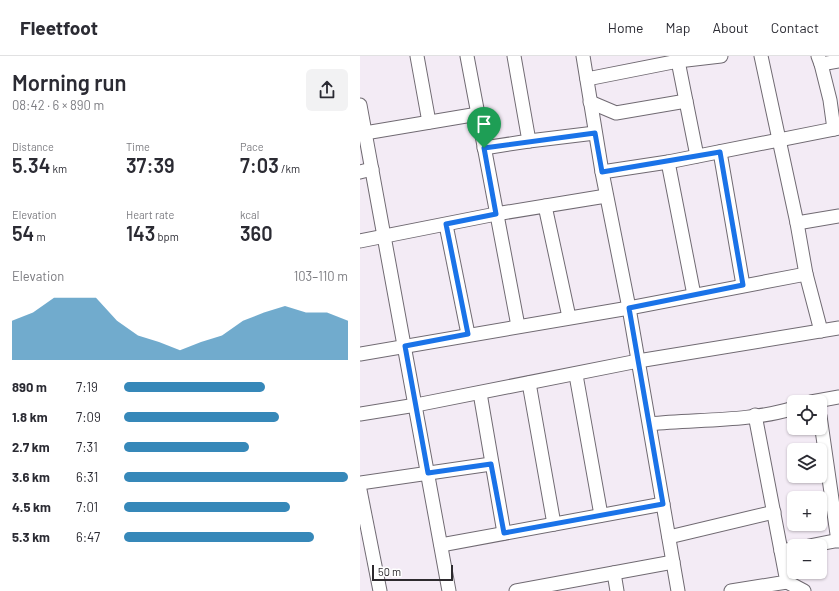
<!DOCTYPE html>
<meta charset="utf-8">
<style>
:root{--surface:#fff;--page:#f2f2f3;--text:#2b2b33;--muted:#7c7c81;--line:#e1e1e2;--accent:#3688b9}
body{margin:0;font-family:Barlow,sans-serif;background:var(--page);color:var(--text);height:100vh;display:flex;flex-direction:column;font-size:15px;white-space:nowrap}
*{box-sizing:border-box;margin:0}
p{font-size:13px;color:var(--muted)}
.icon{flex:none;width:22px;height:22px;fill:none;stroke:currentColor;stroke-width:2;stroke-linecap:round;stroke-linejoin:round}
.map{position:relative;flex:1;overflow:hidden}
.details{display:flex;flex-direction:column;background:var(--surface);width:360px}
.details>*{flex:none}
.controls{position:absolute;left:427px;top:339px;display:grid;gap:8px}
.controls a{display:grid;place-items:center;width:40px;height:40px;border-radius:6px;background:var(--surface);box-shadow:0 1px 3px #0004;font-size:20px}
.scale{position:absolute;left:12px;bottom:10px;width:81px;box-sizing:border-box;padding-left:4px;border:2px solid #2d2a2e;border-top:0;font-size:11px;line-height:14px;white-space:nowrap;color:#2d2a2e;-webkit-text-stroke:3px #fff;paint-order:stroke}
.pin{position:absolute;display:grid;place-items:center;width:34px;height:34px;color:#fff;margin:-41px -17px;border-radius:50% 50% 50% 0;rotate:-45deg;box-shadow:0 0 4px #0007}
.pin .icon{rotate:45deg}
.round{display:grid;place-items:center;flex:none;width:42px;height:42px;border-radius:6px;background:var(--page)}
.summary{display:flex;align-items:center;justify-content:space-between;height:68px;padding:0 12px}
h1{font-size:22px;font-weight:600;line-height:30px}
.stats{display:grid;grid-template-columns:repeat(3,1fr);gap:6px;height:68px;padding:4px 12px}
.stats div{display:grid;align-content:center}
.stats b{font-size:20px;font-weight:600}
.stats small{font-size:11px;font-weight:400}
.stats p{font-size:11px}
.chart{height:112px;padding:8px 12px}
.chart p{display:flex;justify-content:space-between}
.chart svg{width:100%;height:72px;margin-top:4px;fill:var(--accent);opacity:.7}
ul{padding:0 12px;list-style:none;font-size:13px}
li{display:grid;grid-template-columns:64px 48px 1fr;align-items:center;height:30px}
li i{height:10px;border-radius:5px;background:var(--accent)}
header{display:flex;align-items:center;gap:24px;box-sizing:border-box;height:56px;padding:0 20px;background:var(--surface);border-bottom:1px solid var(--line)}
header strong{font-size:19px}
nav{display:flex;gap:22px;margin-inline-start:auto;font-size:14px}
main{display:flex;flex:1;min-height:0}
.map>svg:first-child{display:block}
.lines{fill:none;stroke-linecap:round;stroke-linejoin:round}
.minor-casing{stroke:#706a72;stroke-width:15}
.minor{stroke:#fff;stroke-width:13}
.route-casing{stroke:#fff;stroke-width:8}
.route{stroke:#1a73e8;stroke-width:5}
</style>
<header>
<strong>Fleetfoot</strong>
<nav><a>Home</a><a>Map</a><a>About</a><a>Contact</a></nav>
</header>
<main>
<section class="details">
<div class="summary"><div><h1>Morning run</h1><p>08:42 · 6 × 890 m</p></div><a class="round"><svg class="icon" aria-label="share" viewBox="0 0 24 24"><path d="M12 15V3M7 8l5-5 5 5M5 13v7h14v-7"/></svg></a></div>
<div class="stats">
<div><p>Distance</p><b>5.34<small> km</small></b></div>
<div><p>Time</p><b>37:39</b></div>
<div><p>Pace</p><b>7:03<small> /km</small></b></div>
</div>
<div class="stats">
<div><p>Elevation</p><b>54<small> m</small></b></div>
<div><p>Heart rate</p><b>143<small> bpm</small></b></div>
<div><p>kcal</p><b>360</b></div>
</div>
<div class="chart"><p><span>Elevation</span>103–110 m</p>
<svg viewBox="0 0 160 44" preserveAspectRatio="none"><path d="M0 44V20L10 15L20 6L30 6L40 6L50 20L60 29L70 33L80 38L90 33L100 29L110 20L120 15L130 11L140 15L150 15L160 20V44z"/></svg>
</div>
<ul>
<li><b>890 m</b>7:19<i style="width:63%"></i></li>
<li><b>1.8 km</b>7:09<i style="width:69%"></i></li>
<li><b>2.7 km</b>7:31<i style="width:56%"></i></li>
<li><b>3.6 km</b>6:31<i style="width:100%"></i></li>
<li><b>4.5 km</b>7:01<i style="width:74%"></i></li>
<li><b>5.3 km</b>6:47<i style="width:85%"></i></li>
</ul>
</section>
<div class="map">
<svg width="479" height="535" viewBox="0 0 479 535">
<rect width="100%" height="100%" fill="#f3ebf5"/>
<g class="lines">
<g class="minor-casing">
<g id="minor">
<path d="M57 0 69 66"/>
<path d="M107 0 158 270"/>
<path d="M223 0 242 116 269 252 318 535"/>
<path d="M317 0 337 100"/>
<path d="M401 0 437 167 446 218 461 275"/>
<path d="M458 0 461 8 479 5"/>
<path d="M461 8 470 44 474 73"/>
<path d="M227 23 318 5 361 0"/>
<path d="M230 46 256 57 326 45"/>
<path d="M0 49 89 535"/>
<path d="M5 77 118 58"/>
<path d="M169 85 235 77"/>
<path d="M124 92 169 85 154 0"/>
<path d="M360 96 383 229"/>
<path d="M308 106 334 239"/>
<path d="M0 116 12 113"/>
<path d="M242 116 308 106 479 72"/>
<path d="M185 150 209 261"/>
<path d="M437 167 479 160"/>
<path d="M86 169 108 278"/>
<path d="M0 185 136 158 246 140"/>
<path d="M0 298 269 252 446 218"/>
<path d="M216 319 241 459"/>
<path d="M169 327 194 468"/>
<path d="M120 337 144 477"/>
<path d="M451 346 479 341"/>
<path d="M0 358 56 349 278 305 479 272"/>
<path d="M460 360 478 485"/>
<path d="M290 368C336 363 390 366 434 352"/>
<path d="M0 427 131 408"/>
<path d="M0 434 20 535"/>
<path d="M309 481 414 456"/>
<path d="M81 489 303 448"/>
<path d="M449 490 479 484"/>
<path d="M421 495 434 493"/>
<path d="M254 517 257 535"/>
<path d="M427 526 444 535"/>
<path d="M156 535 313 506"/>
<path d="M371 535 427 526 395 359"/>
</g>
</g>
<use href="#minor" class="minor"/>
</g>
<g class="lines">
<g class="route-casing">
<path id="route" d="M235 77 242 116 360 96 383 229 269 252 303 448 144 477 131 408 68 417 45 290 108 278 86 168 136 158 124 92Z"/>
</g>
<use href="#route" class="route"/>
</g>
</svg>
<div class="controls">
<a><svg class="icon" aria-label="locate" viewBox="0 0 24 24"><circle cx="12" cy="12" r="6"/><path d="M12 2v4M12 18v4M2 12h4M18 12h4"/></svg></a>
<a><svg class="icon" aria-label="layers" viewBox="0 0 24 24"><path d="M12 4l9 5-9 5-9-5zM3 14l9 5 9-5"/></svg></a>
<a>+</a>
<a>−</a>
</div>
<div class="scale">50 m</div>
<div class="pin" style="left:124px;top:92px;background:#1e9e55"><svg class="icon" aria-label="arrive" viewBox="0 0 24 24"><path d="M6 21V4h12l-3 4 3 4H6"/></svg></div>
</div>
</main>
